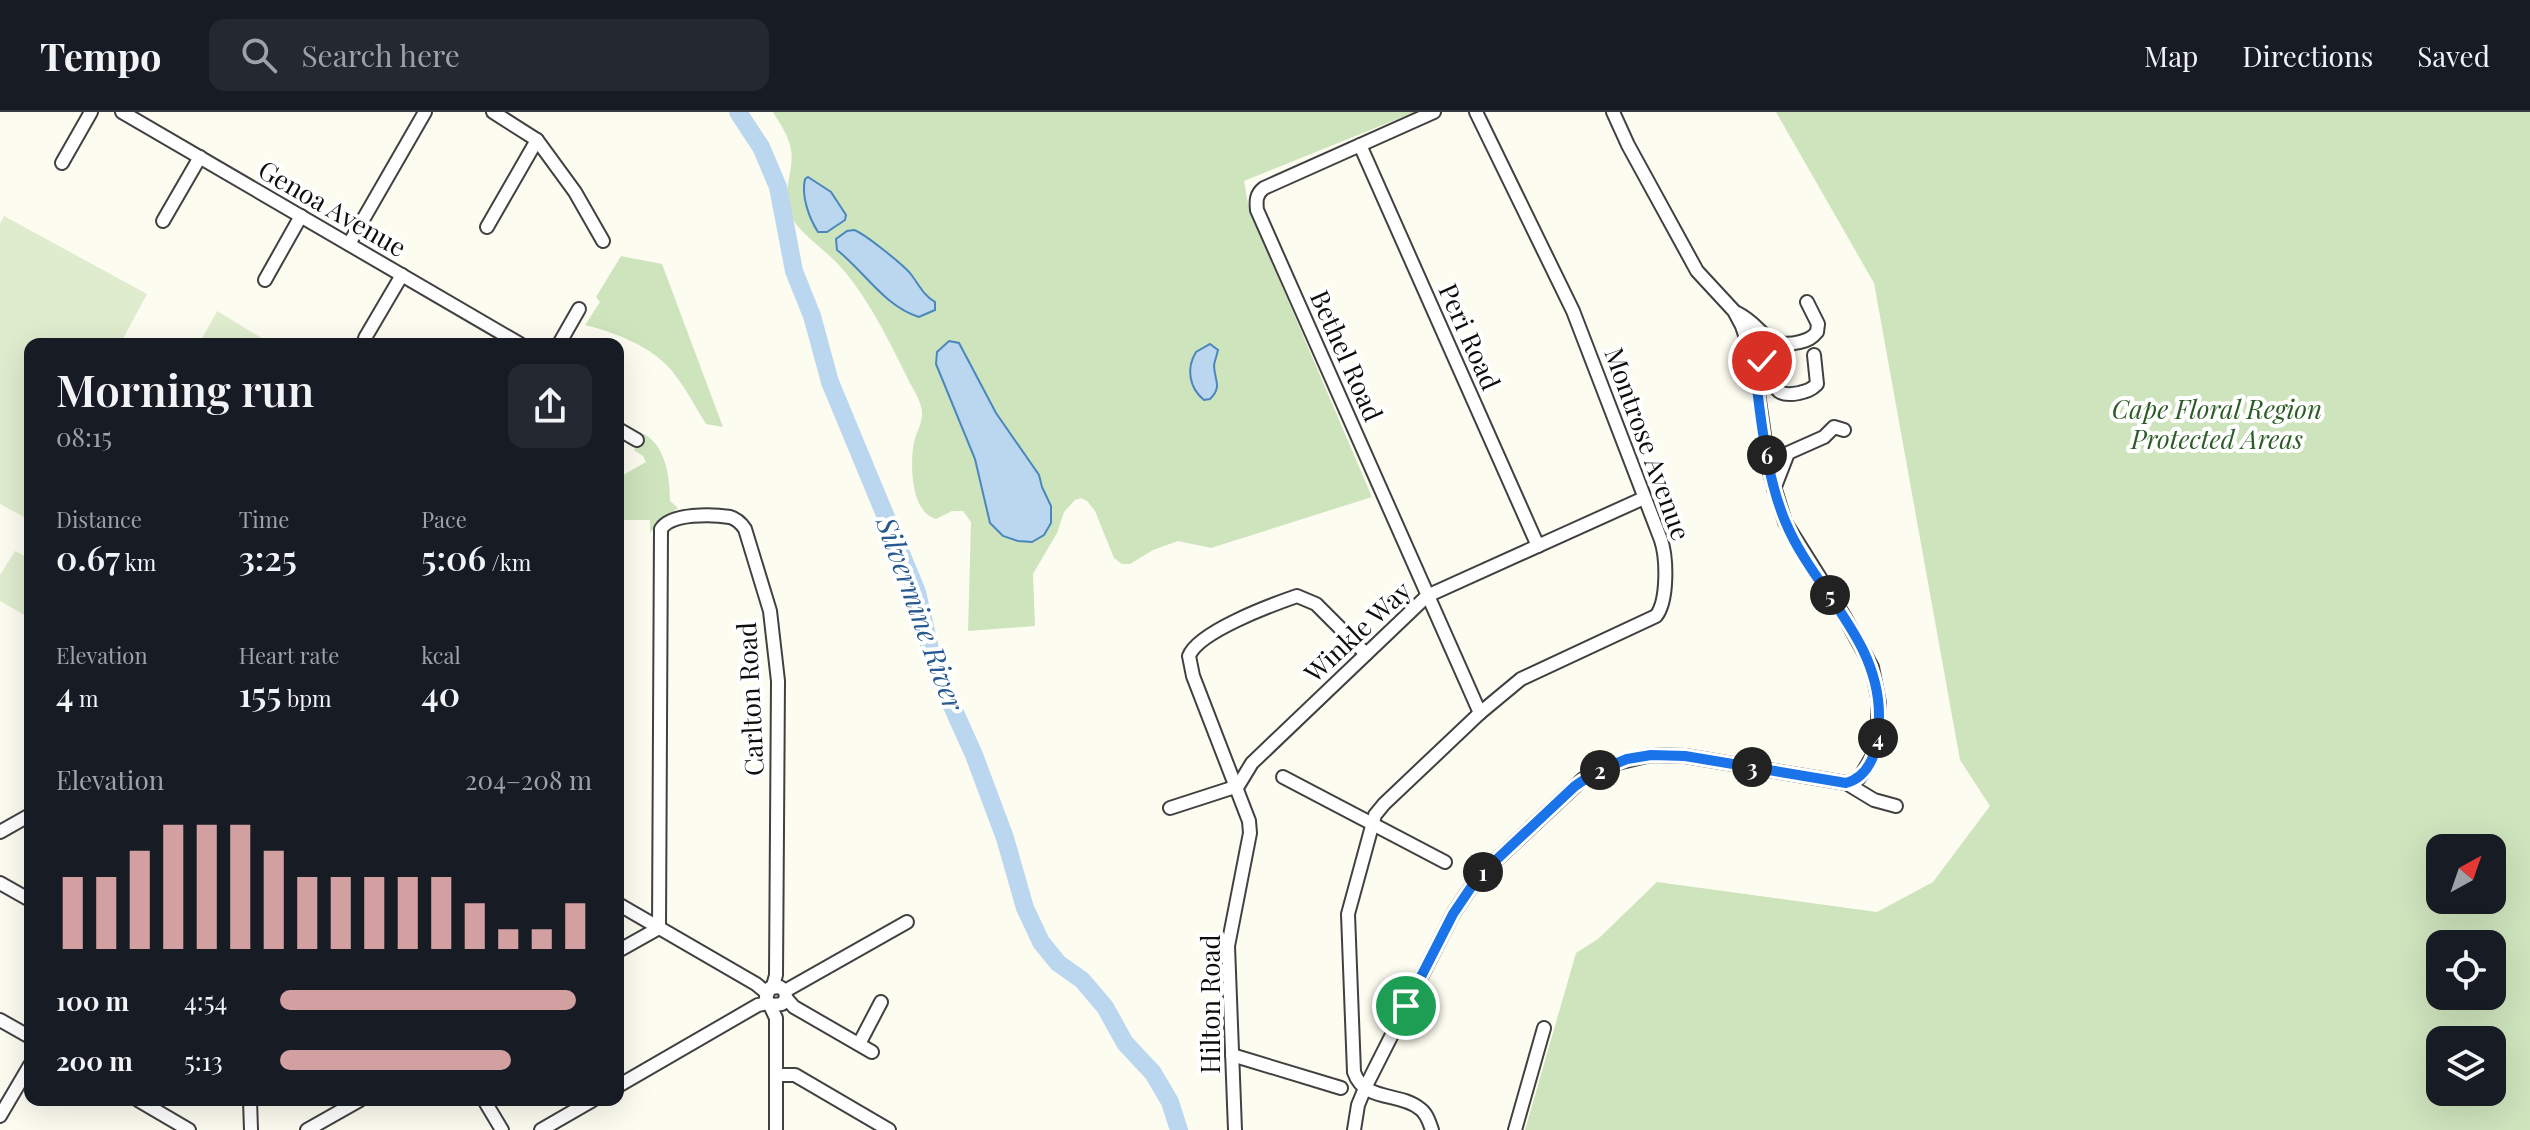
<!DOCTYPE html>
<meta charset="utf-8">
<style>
:root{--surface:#171b24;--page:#242831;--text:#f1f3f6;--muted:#9ea1a6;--line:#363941;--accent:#d2a0a0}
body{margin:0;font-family:"Playfair Display",serif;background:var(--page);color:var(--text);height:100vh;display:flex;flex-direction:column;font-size:30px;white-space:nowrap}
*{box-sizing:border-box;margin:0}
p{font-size:26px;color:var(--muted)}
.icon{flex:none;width:44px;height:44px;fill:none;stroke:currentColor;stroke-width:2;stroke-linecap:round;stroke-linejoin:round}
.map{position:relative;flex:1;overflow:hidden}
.side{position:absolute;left:24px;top:226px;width:600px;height:768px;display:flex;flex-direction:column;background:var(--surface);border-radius:16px;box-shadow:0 8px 32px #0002}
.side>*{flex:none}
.needle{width:52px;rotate:40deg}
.fabs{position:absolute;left:2426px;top:722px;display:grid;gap:16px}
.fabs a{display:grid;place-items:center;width:80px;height:80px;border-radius:16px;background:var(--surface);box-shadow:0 8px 32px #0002;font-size:40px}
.pin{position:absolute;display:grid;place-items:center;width:68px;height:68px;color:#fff;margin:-34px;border:4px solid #fff;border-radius:50%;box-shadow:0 2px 8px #0007}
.km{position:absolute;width:40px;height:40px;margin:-20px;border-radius:50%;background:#222;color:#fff;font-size:22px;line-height:40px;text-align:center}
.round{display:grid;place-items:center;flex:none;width:84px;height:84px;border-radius:16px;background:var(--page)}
.summary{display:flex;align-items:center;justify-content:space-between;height:136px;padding:0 32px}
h1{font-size:44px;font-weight:600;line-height:60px}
.stats{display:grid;grid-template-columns:repeat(3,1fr);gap:12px;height:136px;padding:8px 32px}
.stats div{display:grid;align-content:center}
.stats b{font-size:34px;font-weight:600}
.stats small{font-size:22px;font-weight:400}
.stats p{font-size:22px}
.chart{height:224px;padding:16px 32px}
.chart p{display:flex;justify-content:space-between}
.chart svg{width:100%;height:144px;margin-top:8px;stroke:var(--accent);stroke-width:6}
ul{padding:0 32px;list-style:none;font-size:26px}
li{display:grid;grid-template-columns:128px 96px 1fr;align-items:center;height:60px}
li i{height:20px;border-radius:10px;background:var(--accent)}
header{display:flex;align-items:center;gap:48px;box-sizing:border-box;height:112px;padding:0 40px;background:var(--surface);border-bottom:2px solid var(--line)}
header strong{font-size:38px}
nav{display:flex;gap:44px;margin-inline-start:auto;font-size:28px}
.search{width:560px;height:72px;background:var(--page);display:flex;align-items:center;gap:20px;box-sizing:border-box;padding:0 28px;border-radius:16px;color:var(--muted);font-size:30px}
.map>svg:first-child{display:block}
.green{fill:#cee4bd;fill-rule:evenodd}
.pitch{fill:#dfecce}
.water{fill:#bbd7ef;stroke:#4b86bd;stroke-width:2}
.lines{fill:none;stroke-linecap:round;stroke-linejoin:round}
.river{stroke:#bbd7ef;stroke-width:18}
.minor-casing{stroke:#414141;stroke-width:16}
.minor{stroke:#fff;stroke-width:12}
.route-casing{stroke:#fff;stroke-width:16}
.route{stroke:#1a73e8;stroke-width:10}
.labels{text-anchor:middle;stroke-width:8;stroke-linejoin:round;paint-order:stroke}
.street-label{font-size:26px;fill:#0e0e0e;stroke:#fff}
.park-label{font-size:26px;font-style:italic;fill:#2d5d26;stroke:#fff}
.water-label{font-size:28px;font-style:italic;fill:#265990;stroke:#fff}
</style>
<header>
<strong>Tempo</strong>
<div class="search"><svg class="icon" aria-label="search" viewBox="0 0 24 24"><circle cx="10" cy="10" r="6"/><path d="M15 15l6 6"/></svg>Search here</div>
<nav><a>Map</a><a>Directions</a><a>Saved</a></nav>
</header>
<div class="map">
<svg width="2530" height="1018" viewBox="0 0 2530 1018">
<rect width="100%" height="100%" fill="#fdfcf0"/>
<g class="green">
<path d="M773 0H1415L1244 69 1249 97 1372 385 1211 436 1178 429 1153 438 1130 452H1122L1114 446 1095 399 1087 389 1081 386 1075 388 1064 400 1057 421 1033 462 1035 514 968 519 971 410 963 399H952L936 407C910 400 910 351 914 330 917 318 925 307 921 295 919 285 912 276 908 267 890 230 866 182 838 152 823 136 803 124 791 105 779 86 795 59 791 38 789 24 780 12 773 0Z"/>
<path d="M1776 0H2530V1018H1525L1576 841 1598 827 1657 770 1877 800 1933 770 1990 694 1960 648 1874 171ZM2440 736H2492V788H2440ZM2492 832V884H2440V832ZM2492 928V980H2440V928Z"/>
<path d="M621 144 662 152 723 315 706 312C695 294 685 275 672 259 653 235 614 220 585 213L600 190 596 185Z"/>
<path d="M644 322C666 334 670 366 670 389L678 396 664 405 650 421V408H618V366L646 350 643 344 634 338Z"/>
</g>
<g class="pitch">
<path d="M4 104 147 182 120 232H30V398L26 406 0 392V112Z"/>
<path d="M217 199 271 232H199Z"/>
<path d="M15 439 30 447V506L0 489V463Z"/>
</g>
<g class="water">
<path d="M808 65 831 80 846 103 845 108 827 120H818C809 106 801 84 805 67Z"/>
<path d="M854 118C864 121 902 152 910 161 918 171 923 183 935 190V198L919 205C884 194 864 159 837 138L836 127 847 119Z"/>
<path d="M949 229 959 231 996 301 1039 363 1042 375 1051 394V411L1044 423 1032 430 1018 429 1003 424 990 411 975 347 936 252 937 240Z"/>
<path d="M1210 232 1218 238C1217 243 1215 248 1214 253 1214 268 1223 274 1210 287L1204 288C1189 276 1186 256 1196 240Z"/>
</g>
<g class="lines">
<path class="river" d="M738 0 761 35 778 75 794 159 812 204 830 270 917 480 934 554 974 643 1005 726 1025 796 1041 830 1058 851 1082 868 1105 895 1125 931 1153 961 1170 990 1179 1018"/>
<g class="minor-casing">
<g id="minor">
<path d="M122 0 520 232"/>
<path d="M493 0 537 28 575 80 603 129"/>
<path d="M1434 0 1264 76C1256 82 1256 89 1257 98L1480 601"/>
<path d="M1360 33 1538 434"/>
<path d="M62 51 91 0"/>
<path d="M163 109 200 45"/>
<path d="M487 115 537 28"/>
<path d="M349 132 425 0"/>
<path d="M265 168 301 104"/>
<path d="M1737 201C1764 214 1765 239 1800 230 1808 228 1812 226 1817 220L1818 212 1807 190"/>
<path d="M365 226 402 163"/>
<path d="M559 232 579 197"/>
<path d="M1753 247 1765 250C1776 269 1770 287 1799 281 1807 279 1811 278 1817 272L1814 243"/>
<path d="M618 317 637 328"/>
<path d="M1774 377 1788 341 1824 325 1834 315 1844 318"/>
<path d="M1283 665 1445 750"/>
<path d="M1846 671 1874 688 1896 694"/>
<path d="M1170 696 1238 674 1252 651 1427 484 1644 386"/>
<path d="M0 720 30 703"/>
<path d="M0 771 30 788"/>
<path d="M618 792 756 872 767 881"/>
<path d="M618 839 659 816 661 417C671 401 712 402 730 405 737 407 741 411 745 417L770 499 778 569 776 863 773 874"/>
<path d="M785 879 907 810"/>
<path d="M786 886 794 895 872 940"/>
<path d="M772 893 782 892 786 886 785 879 780 875 770 876 766 885 776 906V1018"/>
<path d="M0 908 30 925"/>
<path d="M859 932 881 890"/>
<path d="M1232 943 1341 976"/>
<path d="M777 963H795L889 1018"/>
<path d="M618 974 758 893 769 891"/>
<path d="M138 988 189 1018"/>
<path d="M250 988 251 1018"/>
<path d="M484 988 502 1018"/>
<path d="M0 1004 30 953"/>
<path d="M307 1018 360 988"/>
<path d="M541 1018 593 988"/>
<path d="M1235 1018 1228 834 1250 721 1249 709 1193 564 1189 544C1198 520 1271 493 1297 484L1316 492 1366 542"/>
<path d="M1354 1018 1358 993 1365 976 1453 802 1478 765 1583 667 1609 653 1651 643 1685 644 1846 671 1858 667 1862 662 1876 638 1879 591 1872 555 1844 504 1785 410 1769 358 1753 247 1742 214 1734 199 1697 159 1628 33 1613 0"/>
<path d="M1432 1018C1429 1010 1427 1001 1419 996 1399 980 1364 990 1354 960L1348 802 1375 703 1384 692 1480 601 1521 567 1656 504C1668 489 1667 446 1661 428L1573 199 1476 0"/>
<path d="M1515 1018 1544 916"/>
</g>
</g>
<use href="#minor" class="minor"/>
</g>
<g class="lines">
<g class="route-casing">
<path id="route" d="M1406 894 1453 802 1478 765 1575 674 1597 659 1627 647 1651 643 1685 644 1846 671C1861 667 1869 656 1874 642 1879 630 1878 618 1879 605 1880 527 1813 477 1785 409 1764 358 1761 301 1753 247L1762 249"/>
</g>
<use href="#route" class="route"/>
</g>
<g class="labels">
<g class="street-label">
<text transform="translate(332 97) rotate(30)" y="9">Genoa Avenue</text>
<text transform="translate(1469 225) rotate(66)" y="9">Peri Road</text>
<text transform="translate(1346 244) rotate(66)" y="9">Bethel Road</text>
<text transform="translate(1647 332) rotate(70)" y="9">Montrose Avenue</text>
<text transform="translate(1358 520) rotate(-43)" y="9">Winkle Way</text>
<text transform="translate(751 587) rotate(-93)" y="9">Carlton Road</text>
<text transform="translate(1211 892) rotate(-90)" y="9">Hilton Road</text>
</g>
<g class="park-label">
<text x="2217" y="307">Cape Floral Region<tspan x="2217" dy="30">Protected Areas</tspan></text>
</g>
<g class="water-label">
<text transform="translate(920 502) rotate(70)" y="10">Silvermine River</text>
</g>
</g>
</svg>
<div class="fabs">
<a><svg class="needle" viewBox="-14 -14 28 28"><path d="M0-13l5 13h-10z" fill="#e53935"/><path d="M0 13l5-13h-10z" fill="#9ea1a6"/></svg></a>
<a><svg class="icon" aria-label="locate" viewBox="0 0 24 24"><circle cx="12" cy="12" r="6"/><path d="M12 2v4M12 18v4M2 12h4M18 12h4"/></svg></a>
<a><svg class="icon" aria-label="layers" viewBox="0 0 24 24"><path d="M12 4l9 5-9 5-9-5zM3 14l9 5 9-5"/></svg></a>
</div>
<div class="pin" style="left:1406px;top:894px;background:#1e9e55"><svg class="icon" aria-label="arrive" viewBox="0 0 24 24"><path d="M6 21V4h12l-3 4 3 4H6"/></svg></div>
<div class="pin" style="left:1762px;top:249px;background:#d93025"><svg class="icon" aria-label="check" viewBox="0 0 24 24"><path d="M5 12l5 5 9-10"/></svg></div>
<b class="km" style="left:1483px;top:760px">1</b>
<b class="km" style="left:1600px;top:658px">2</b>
<b class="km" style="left:1752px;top:655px">3</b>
<b class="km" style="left:1878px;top:626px">4</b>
<b class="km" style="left:1830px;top:483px">5</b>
<b class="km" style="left:1767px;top:343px">6</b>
<section class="side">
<div class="summary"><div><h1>Morning run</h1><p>08:15</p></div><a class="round"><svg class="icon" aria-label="share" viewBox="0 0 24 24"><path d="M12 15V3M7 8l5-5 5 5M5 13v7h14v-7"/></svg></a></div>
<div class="stats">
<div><p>Distance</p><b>0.67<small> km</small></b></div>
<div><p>Time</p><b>3:25</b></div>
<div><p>Pace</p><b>5:06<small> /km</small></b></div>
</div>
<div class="stats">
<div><p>Elevation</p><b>4<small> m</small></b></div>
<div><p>Heart rate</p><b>155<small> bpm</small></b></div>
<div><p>kcal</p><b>40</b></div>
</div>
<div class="chart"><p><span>Elevation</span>204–208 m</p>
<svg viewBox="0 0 160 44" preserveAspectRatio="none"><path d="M5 44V22M15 44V22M25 44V14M35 44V6M45 44V6M55 44V6M65 44V14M75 44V22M85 44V22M95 44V22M105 44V22M115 44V22M125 44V30M135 44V38M145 44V38M155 44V30"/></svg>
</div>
<ul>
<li><b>100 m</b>4:54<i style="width:95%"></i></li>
<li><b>200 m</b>5:13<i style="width:74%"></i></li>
</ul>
</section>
</div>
